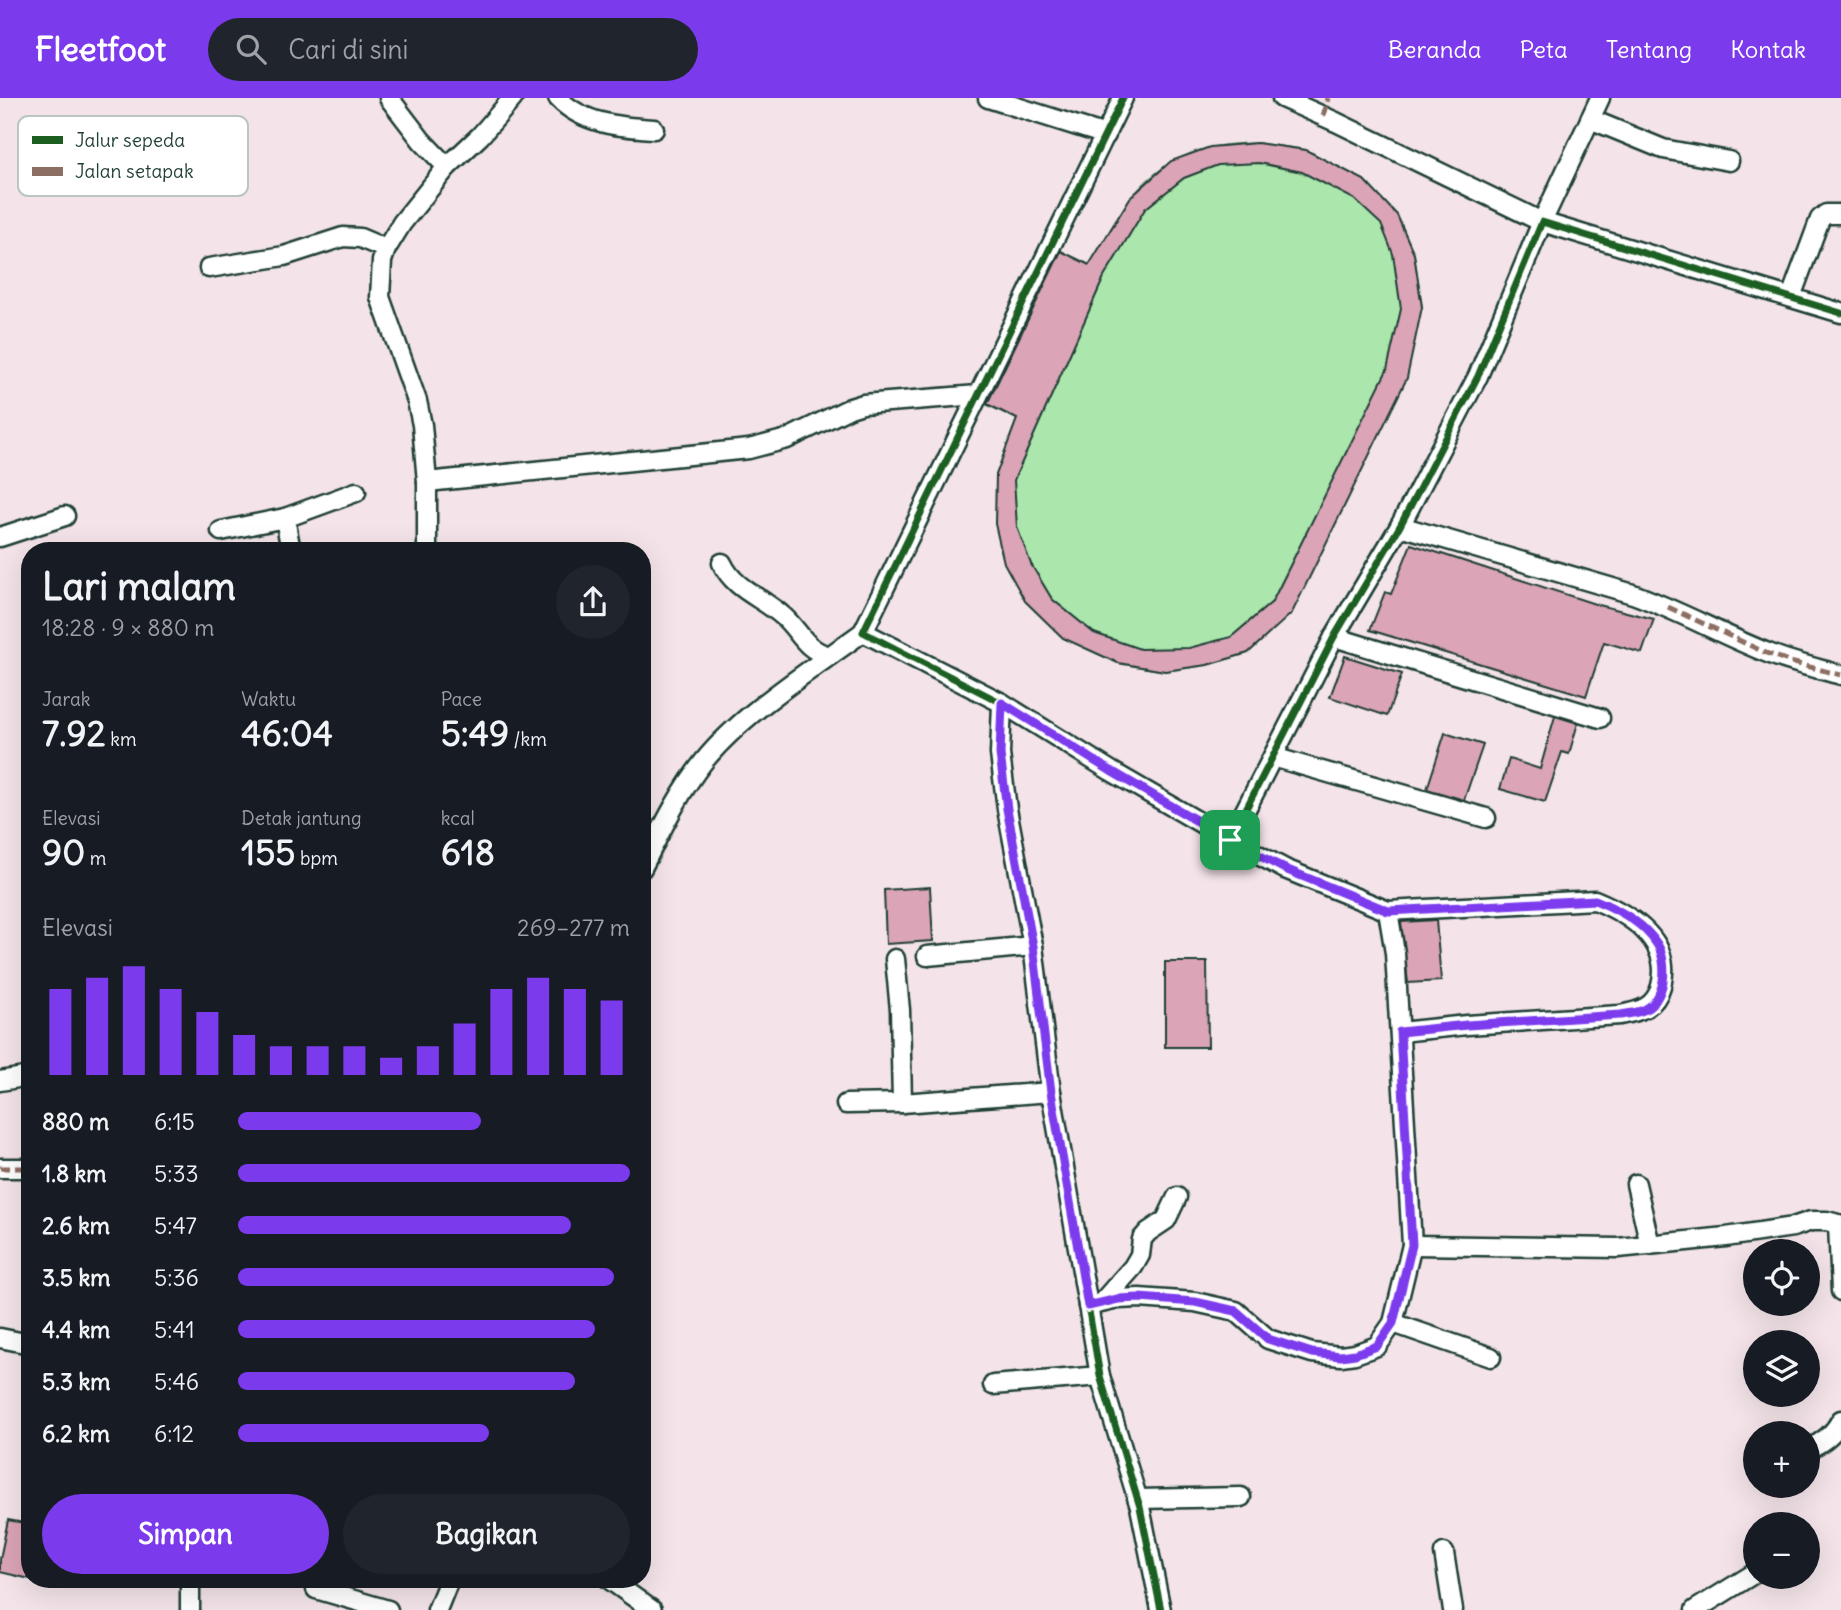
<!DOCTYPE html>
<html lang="id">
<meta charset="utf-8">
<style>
:root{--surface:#171b24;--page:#20242c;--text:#f1f3f6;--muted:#9ea1a6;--accent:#7c3aed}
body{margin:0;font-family:Delius,sans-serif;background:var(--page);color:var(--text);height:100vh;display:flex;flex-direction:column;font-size:26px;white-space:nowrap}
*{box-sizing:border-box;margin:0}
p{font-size:23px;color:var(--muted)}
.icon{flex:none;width:38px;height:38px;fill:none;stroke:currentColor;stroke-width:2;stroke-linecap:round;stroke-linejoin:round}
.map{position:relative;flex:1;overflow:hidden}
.drawer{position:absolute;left:21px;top:444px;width:630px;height:1046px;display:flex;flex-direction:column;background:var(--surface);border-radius:28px;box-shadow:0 7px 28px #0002}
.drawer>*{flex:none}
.buttons{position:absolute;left:1743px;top:1141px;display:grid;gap:14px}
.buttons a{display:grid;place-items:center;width:77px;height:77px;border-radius:50%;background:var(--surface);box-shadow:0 7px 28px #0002;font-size:35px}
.pin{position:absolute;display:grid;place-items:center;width:60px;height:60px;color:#fff;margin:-30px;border-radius:14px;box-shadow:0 4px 10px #0006}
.round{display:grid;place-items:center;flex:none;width:74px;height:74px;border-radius:37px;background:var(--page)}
.overview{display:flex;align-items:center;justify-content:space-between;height:119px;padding:0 21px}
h1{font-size:38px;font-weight:800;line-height:52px}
.figures{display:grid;grid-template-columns:repeat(3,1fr);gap:10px;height:119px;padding:7px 21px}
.figures div{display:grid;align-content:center}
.figures b{font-size:35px;font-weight:800}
.figures small{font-size:19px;font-weight:400}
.figures p{font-size:19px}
.chart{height:196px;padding:14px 21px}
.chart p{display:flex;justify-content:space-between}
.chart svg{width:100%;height:126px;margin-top:7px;stroke:var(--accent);stroke-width:6}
.button{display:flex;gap:14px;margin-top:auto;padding:14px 21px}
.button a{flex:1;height:80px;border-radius:42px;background:var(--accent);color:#fff;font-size:28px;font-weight:800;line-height:80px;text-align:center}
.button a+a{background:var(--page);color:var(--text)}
ul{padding:0 21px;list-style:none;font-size:23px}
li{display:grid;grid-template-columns:112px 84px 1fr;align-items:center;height:52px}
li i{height:18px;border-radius:9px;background:var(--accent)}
header{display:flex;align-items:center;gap:42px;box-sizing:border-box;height:98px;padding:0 35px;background:var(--accent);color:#fff}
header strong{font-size:33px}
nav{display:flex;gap:38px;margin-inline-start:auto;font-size:24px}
.search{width:490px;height:63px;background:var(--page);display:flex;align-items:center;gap:18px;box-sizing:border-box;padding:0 24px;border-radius:38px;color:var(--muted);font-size:26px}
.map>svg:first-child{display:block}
.green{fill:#abe6ac;stroke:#659270;stroke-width:2}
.building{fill:#dba4b7;stroke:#1f3d34;stroke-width:2;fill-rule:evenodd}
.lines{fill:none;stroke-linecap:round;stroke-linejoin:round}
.minor-casing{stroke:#1f3d34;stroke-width:23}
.minor{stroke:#fff;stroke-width:18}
.quiet{stroke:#8d6e63;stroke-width:5;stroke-dasharray:10 5;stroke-linecap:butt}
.cycleway-casing{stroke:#fff;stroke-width:11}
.cycleway{stroke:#1b5e20;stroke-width:7}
.route-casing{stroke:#fff;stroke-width:14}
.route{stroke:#7c3aed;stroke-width:9}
.key{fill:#fff;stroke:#bcc5c2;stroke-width:2}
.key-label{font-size:19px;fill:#1f3d34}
</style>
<header>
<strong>Fleetfoot</strong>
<div class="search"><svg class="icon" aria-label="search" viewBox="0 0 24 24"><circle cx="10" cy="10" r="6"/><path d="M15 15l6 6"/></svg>Cari di sini</div>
<nav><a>Beranda</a><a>Peta</a><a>Tentang</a><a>Kontak</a></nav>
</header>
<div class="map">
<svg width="1841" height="1512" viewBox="0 0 1841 1512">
<rect width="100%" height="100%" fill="#f4e4e9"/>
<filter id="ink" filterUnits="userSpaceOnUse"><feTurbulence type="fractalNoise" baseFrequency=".0143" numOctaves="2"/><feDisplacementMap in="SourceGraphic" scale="14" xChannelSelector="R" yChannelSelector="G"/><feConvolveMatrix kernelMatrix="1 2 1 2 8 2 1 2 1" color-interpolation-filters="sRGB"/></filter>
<g filter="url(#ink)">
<path class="green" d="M1257 45 1306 52 1364 82 1397 117 1414 156 1422 209 1248 555 1207 567 1165 573 1118 565 1063 540 1025 503 996 377 1017 321 979 303 1055 150 1090 167C1121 113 1143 66 1209 50 1224 46 1241 46 1257 45Z"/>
<g class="building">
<path d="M1257 45 1306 52 1364 82 1397 117 1414 156 1422 209 1407 280 1292 515 1248 555 1207 567 1165 573 1118 565 1063 540 1025 503 1004 465 995 426 996 377 1017 321 987 306 1061 153 1089 167 1130 100 1171 63 1210 49ZM1259 65 1302 74 1354 101 1381 126 1393 156 1401 211 1387 272 1272 504 1231 539 1189 550 1140 551 1094 535 1052 501 1031 466 1017 429 1014 382 1104 179 1145 111 1184 80 1218 67Z"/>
<path d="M1411 446 1595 506 1654 521 1642 555 1604 544 1586 598 1370 532 1385 494 1391 496Z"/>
<path d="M1345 558 1402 576 1387 618 1330 599Z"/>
<path d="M1555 618 1578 625 1569 656 1562 654 1545 704 1500 691 1509 661 1540 671Z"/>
<path d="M1445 635 1483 647 1464 702 1427 691Z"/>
<path d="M930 789 933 843 886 846 884 792Z"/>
<path d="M1436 822 1441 883 1408 885 1401 824Z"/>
<path d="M1165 864H1207L1208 949H1165Z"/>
<path d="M8 1422 30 1426V1481L0 1474V1461Z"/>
</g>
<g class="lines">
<g class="minor-casing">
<g id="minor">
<path d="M389 0 422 43 447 69"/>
<path d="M558 0C582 26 621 29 654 31"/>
<path d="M988 0 1106 37"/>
<path d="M1123 0 863 534 1002 605 1000 656 1007 711 1033 848 1051 994 1090 1219 1100 1278 1140 1409 1161 1512"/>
<path d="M1282 0 1336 24 1542 124 1600 0"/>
<path d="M1590 21 1663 51 1729 63"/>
<path d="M209 170 284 158 343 139 360 140 386 151"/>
<path d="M1791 199 1820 121 1826 116H1841"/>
<path d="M427 384 749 351 787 341 850 310 863 306 978 297"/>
<path d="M1400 428 1633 496C1680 513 1722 537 1768 555 1792 565 1816 570 1841 577"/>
<path d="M221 433 285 420"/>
<path d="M0 439 65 418"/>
<path d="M291 453 285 420 356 394"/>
<path d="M427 453V384L422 327 417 303 380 199 382 163 386 151 402 125 447 69 480 38 513 0"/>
<path d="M722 465C735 493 763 499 784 519 801 535 804 550 828 558"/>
<path d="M1334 539 1600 620"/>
<path d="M1002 605 1111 673 1230 742 1334 539 1400 428 1478 278 1542 124 1841 215"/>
<path d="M1273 659 1486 720"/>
<path d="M1230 742 1285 771 1388 813 1595 802C1631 817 1673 843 1661 888 1655 910 1640 913 1620 917L1467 927 1400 934"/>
<path d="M642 770C661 733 678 696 704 663 745 613 811 572 863 534"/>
<path d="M927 858 1033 848"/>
<path d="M895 861 900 912 902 1005"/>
<path d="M0 983 30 978"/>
<path d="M846 1006 902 1005 1051 994"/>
<path d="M0 1070H30"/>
<path d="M1636 1086 1650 1147"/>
<path d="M1838 1126 1841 1193"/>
<path d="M1412 1147 1618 1150 1726 1139 1793 1129 1811 1123H1827L1841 1127"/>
<path d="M1102 1204 1133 1169 1140 1157 1142 1141 1148 1134 1166 1122 1177 1099"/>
<path d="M1088 1208 1118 1201 1139 1200 1195 1204 1236 1213 1268 1241 1312 1255 1341 1258 1355 1256 1377 1248 1393 1225 1412 1147 1395 855 1388 813"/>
<path d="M1393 1225 1491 1259"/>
<path d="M0 1240 30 1246"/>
<path d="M993 1287 1100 1278"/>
<path d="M1808 1351C1822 1345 1834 1336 1841 1322"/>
<path d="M1138 1401 1241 1399"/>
<path d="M1444 1455 1453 1512"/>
<path d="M610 1482 652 1512"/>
<path d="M190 1490V1512"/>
<path d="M316 1491 388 1512"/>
<path d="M437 1512 449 1482"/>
<path d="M1695 1512 1755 1475"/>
</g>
</g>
<use href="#minor" class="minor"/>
<g class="quiet">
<path d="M1323 18 1328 0"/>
<path d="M1668 509 1766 555 1794 565 1841 577"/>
<path d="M1388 813 1595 802C1631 817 1673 843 1661 888 1655 910 1640 913 1620 917L1467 927 1400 934"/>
<path d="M0 1070H30"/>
</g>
<g class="cycleway-casing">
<g id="cycleway">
<path d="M1123 0 863 534 1002 605 1000 656 1007 711 1033 848 1051 994 1090 1219 1100 1278 1140 1409 1161 1512"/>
<path d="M1002 605 1111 673 1230 742 1334 539 1400 428 1478 278 1542 124 1841 215"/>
</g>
</g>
<use href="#cycleway" class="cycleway"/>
</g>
</g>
<g class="lines" filter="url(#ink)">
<g class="route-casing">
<path id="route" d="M1002 605 1111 673 1230 742 1285 771 1388 813 1595 802C1618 811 1643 824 1657 846 1669 865 1666 905 1641 913 1635 915 1627 916 1620 917L1467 927 1400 934 1412 1147 1393 1225 1377 1248 1355 1256 1341 1258 1312 1255 1268 1241 1236 1213 1195 1204 1139 1200 1118 1201 1088 1208 1051 994 1033 848 1007 711 1000 656Z"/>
</g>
<use href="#route" class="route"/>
</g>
<rect x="18" y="18" width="230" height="80" rx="10" class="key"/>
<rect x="32" y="38" width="31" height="8" fill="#1b5e20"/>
<rect x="32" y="69" width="31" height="9" fill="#8d6e63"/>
<g class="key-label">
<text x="75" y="49">Jalur sepeda</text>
<text x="75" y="80">Jalan setapak</text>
</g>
</svg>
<div class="buttons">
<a><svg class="icon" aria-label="locate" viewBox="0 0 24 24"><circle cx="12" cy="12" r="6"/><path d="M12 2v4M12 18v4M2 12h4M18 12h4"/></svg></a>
<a><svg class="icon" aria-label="layers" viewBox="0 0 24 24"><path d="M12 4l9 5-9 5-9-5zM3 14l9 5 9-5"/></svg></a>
<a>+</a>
<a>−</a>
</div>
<div class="pin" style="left:1230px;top:742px;background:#1e9e55"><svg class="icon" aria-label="arrive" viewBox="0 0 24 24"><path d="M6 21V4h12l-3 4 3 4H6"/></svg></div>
<section class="drawer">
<div class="overview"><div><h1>Lari malam</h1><p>18:28 · 9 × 880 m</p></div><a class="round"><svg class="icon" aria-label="share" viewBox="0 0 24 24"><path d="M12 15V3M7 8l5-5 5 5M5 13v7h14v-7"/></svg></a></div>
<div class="figures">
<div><p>Jarak</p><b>7.92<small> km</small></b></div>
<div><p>Waktu</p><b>46:04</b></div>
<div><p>Pace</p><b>5:49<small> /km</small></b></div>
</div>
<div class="figures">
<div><p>Elevasi</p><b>90<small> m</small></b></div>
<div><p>Detak jantung</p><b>155<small> bpm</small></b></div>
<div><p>kcal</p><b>618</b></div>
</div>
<div class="chart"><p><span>Elevasi</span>269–277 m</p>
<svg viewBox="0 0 160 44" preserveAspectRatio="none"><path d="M5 44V14M15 44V10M25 44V6M35 44V14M45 44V22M55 44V30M65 44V34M75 44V34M85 44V34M95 44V38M105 44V34M115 44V26M125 44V14M135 44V10M145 44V14M155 44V18"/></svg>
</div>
<ul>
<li><b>880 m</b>6:15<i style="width:62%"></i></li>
<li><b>1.8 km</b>5:33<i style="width:100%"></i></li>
<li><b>2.6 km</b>5:47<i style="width:85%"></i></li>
<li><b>3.5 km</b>5:36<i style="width:96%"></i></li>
<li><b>4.4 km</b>5:41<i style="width:91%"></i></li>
<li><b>5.3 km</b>5:46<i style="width:86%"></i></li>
<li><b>6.2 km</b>6:12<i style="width:64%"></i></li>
</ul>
<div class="button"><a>Simpan</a><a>Bagikan</a></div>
</section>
</div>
